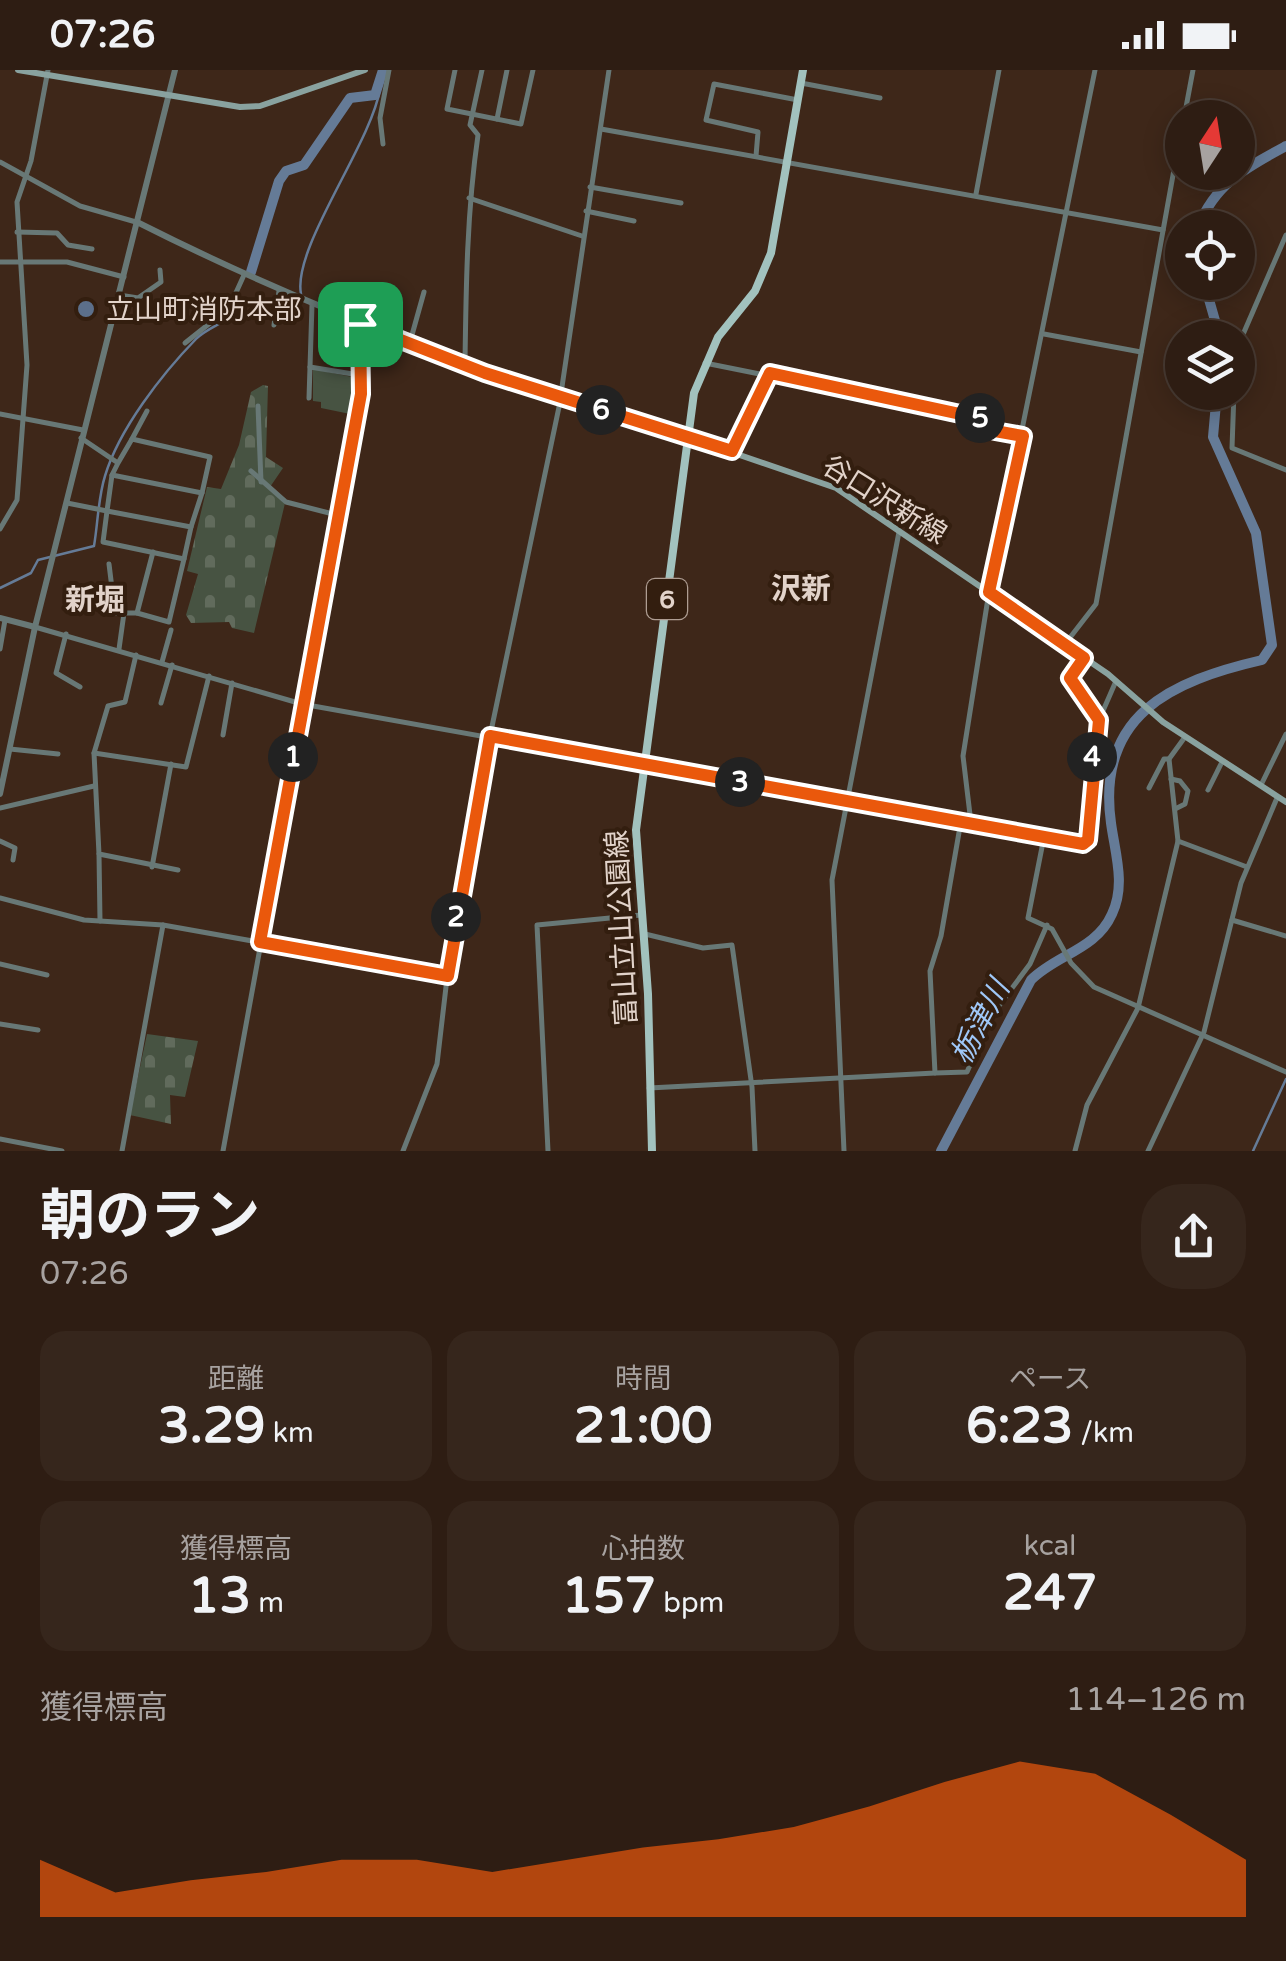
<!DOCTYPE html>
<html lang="ja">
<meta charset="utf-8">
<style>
:root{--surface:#2e1d13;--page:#36261c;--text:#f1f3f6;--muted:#a7a2a0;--line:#493b33;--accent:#ea580c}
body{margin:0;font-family:"Varela Round","Noto Sans JP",sans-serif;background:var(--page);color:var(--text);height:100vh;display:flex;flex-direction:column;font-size:38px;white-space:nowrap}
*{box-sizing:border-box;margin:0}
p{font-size:32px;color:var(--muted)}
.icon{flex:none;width:55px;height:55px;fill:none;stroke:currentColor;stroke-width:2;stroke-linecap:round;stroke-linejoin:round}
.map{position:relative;height:1081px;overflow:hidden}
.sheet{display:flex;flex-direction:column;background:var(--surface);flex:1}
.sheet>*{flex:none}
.needle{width:65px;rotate:12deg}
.tools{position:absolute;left:1165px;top:30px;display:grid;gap:20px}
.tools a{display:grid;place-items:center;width:90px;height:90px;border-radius:50%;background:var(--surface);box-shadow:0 5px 25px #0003,0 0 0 2px var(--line);font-size:50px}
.pin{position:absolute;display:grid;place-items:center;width:85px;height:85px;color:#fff;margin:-42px;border-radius:20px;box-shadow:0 5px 15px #0006}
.km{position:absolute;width:50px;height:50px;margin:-25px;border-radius:50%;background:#222;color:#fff;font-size:28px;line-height:50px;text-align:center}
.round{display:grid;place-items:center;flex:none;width:105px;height:105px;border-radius:40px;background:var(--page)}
.summary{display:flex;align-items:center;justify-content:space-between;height:170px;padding:0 40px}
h1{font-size:55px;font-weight:700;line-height:75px}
.stats{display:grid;grid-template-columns:repeat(3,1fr);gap:15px;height:170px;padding:10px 40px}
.stats div{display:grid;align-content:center;border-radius:25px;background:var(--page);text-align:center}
.stats b{font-size:50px;font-weight:700}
.stats small{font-size:28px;font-weight:400}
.stats p{font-size:28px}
.chart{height:280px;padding:20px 40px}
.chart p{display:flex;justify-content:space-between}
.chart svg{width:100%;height:180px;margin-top:10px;fill:var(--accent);opacity:.7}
.status{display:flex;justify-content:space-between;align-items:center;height:70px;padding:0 50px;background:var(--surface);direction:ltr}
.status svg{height:28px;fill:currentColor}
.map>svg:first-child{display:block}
.grass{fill:#475342}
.cemetery{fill:url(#cemetery-stones)}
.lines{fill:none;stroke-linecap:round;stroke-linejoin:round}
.stream{stroke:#657b97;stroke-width:2.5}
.river{stroke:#657b97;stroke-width:10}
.minor{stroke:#687876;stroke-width:5}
.tertiary{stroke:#687876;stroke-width:6}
.secondary{stroke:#89a29f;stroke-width:6}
.primary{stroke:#a2c2be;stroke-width:8}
.route-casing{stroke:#fff;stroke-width:20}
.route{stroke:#ea580c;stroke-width:12}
.service-dot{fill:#5c6f8a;stroke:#331e0f;stroke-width:4}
.labels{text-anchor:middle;stroke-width:8;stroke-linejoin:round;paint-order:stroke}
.shield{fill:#331e0f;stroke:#ae9d92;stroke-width:2.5}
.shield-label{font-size:25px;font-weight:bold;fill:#e2d3ca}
.poi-label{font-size:28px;fill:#e2d3ca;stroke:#331e0f;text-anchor:start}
.street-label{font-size:28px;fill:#e2d3ca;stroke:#331e0f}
.neighbourhood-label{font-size:30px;font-weight:bold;fill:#e2d3ca;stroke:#331e0f}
.water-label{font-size:30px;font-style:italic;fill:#9fc7f7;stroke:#331e0f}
</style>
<div class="status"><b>07:26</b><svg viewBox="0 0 49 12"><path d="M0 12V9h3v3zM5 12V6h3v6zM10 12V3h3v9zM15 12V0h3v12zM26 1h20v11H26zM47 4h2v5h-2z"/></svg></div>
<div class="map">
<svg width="1286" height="1081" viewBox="0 0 1286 1081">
<defs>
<pattern id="cemetery-stones" width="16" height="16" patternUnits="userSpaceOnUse" patternTransform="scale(2.5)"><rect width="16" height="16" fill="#475342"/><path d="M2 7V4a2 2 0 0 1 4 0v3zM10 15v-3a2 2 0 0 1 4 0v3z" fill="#616b5c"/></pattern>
</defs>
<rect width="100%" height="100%" fill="#3e2719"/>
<path class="grass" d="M313 299 357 308 355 345 321 338V332L313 331Z"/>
<g class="cemetery">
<path d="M263 315 268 316 266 387 283 398 270 417 286 429 254 563 232 558 229 552 191 553 186 545 198 504 187 501 207 417 221 419 239 375 251 322Z"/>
<path d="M147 964 198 971 185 1027 170 1025 171 1054 130 1045Z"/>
</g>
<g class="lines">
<g class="stream">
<path d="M301 224C292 178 371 74 380 19"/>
<path d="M0 518 31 503 38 490 94 476C98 453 98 428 105 406 119 359 162 304 196 269 209 256 228 253 240 238"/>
<path d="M1253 1081 1286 1009"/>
</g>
<g class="river">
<path d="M1198 158C1214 114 1247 97 1286 76"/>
<path d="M251 202 279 111 286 101 304 95 350 28 375 25 383 0"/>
<path d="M1204 212 1220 268"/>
<path d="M941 1081 1031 910C1057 884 1096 880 1112 844 1126 815 1115 783 1111 753 1096 645 1171 611 1262 590L1272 575 1256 463 1213 367 1217 322"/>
</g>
<g class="minor">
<path d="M455 0 447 39 521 54 533 0"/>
<path d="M801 13 880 28"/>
<path d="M1184 48 1193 0"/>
<path d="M497 49 507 0"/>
<path d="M601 59 1163 160"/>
<path d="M383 74 380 48 389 0"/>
<path d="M756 86 758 62 706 50 714 14 798 30"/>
<path d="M0 92 80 136 136 152"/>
<path d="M590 117 681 133"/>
<path d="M976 124 999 0"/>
<path d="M469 128 582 166"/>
<path d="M586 141 634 151"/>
<path d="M17 162 57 163 68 175 92 179"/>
<path d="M0 192H67L124 207"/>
<path d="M119 225 138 228 161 212 160 200"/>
<path d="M274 255 279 221"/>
<path d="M1044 264 1141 282"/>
<path d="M410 272 424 222"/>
<path d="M185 273 229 238 244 205"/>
<path d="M1238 276 1286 165"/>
<path d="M465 293C466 216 467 141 478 65L470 55 482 0"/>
<path d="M705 293 989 350 995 361 1023 366"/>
<path d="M310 297 359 305"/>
<path d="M1234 322 1232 378 1286 400"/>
<path d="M309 328 312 235"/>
<path d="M258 336 261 412"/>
<path d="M0 344 83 360"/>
<path d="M81 368 118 393 112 405 202 423 210 387 132 369 118 393"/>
<path d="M132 369 147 341"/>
<path d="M732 381 770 303"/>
<path d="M251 401 286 432 337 445"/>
<path d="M67 433 107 441 112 405"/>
<path d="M107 441 191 457 184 489 103 472Z"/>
<path d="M191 457 202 423"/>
<path d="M0 459 17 430 27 295 17 132 31 91 48 0"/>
<path d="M153 482 137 543 169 552 184 489"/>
<path d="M109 494 115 543H137"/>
<path d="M35 557 302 634 1044 767 1028 848 1052 859 1071 893 1094 917 1286 1002"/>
<path d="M66 564 56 603 80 617"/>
<path d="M1065 574 1096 534 1182 55"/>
<path d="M0 579 5 550"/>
<path d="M119 579 124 543"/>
<path d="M136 585 125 632 108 636 94 683 186 697 209 606"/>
<path d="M1084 588 1073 601 1071 614 1099 650 1116 611"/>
<path d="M162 592 171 560"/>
<path d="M161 633 172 595"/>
<path d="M223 665 232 613"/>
<path d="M1185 667 1169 689 1178 771 1247 797"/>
<path d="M10 679 58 684"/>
<path d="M94 683 99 784 178 800"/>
<path d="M1171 709 1180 711 1188 721 1185 734 1175 739"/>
<path d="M1261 715 1286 664"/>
<path d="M1149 718 1164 689H1169"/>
<path d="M1208 720 1222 692"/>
<path d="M0 738 94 716"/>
<path d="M971 753 963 686 989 522 1095 0"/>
<path d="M1044 767 1083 774 1088 770 1099 650"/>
<path d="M0 771 15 778 13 790"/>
<path d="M99 784 100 851"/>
<path d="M152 797 171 694"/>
<path d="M0 828 84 850 163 855 448 906"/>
<path d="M1232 850 1286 866"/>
<path d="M645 864 703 878 732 875 752 1017 755 1081"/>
<path d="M0 894 47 905"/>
<path d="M0 954 38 960"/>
<path d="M935 1003 967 1002 992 945 1030 894 1047 855"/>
<path d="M649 1018 935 1003 930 901 941 866 961 751"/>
<path d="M0 1069 62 1081"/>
<path d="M122 1081 163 855"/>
<path d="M223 1081 361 324V254"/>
<path d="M403 1081 437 994 451 874 490 666 559 337 609 0"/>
<path d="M548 1081 537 855 641 845"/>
<path d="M844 1081 832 810 899 462"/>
<path d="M1075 1081 1087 1035 1138 938 1178 771"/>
<path d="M1148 1081 1204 962 1241 813 1277 728"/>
</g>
<g class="tertiary">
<path d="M139 153C317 243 500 309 690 368"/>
<path d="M0 548 35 557"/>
<path d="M0 724 35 557 175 0"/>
</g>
<g class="secondary">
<path d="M18 0 240 37 260 36 365 0"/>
<path d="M690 368 836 418 1108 604 1163 652 1286 732"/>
</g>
<path class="primary" d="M652 1081 648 924 636 760 694 323 718 267 755 221 771 183 803 0"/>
</g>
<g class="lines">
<g class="route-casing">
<path id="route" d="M360 254 485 303 732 381 770 303 988 350 995 361 1023 366 989 522 1084 588 1070 608 1099 650 1088 770 1083 774 490 666 448 906 260 872 361 324Z"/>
</g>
<use href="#route" class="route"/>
</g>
<circle class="service-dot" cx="86" cy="239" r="10"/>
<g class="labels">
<rect class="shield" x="647" y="509" width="40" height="40" rx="8"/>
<g class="shield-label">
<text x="667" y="538">6</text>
</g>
<g class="poi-label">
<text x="106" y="249">立山町消防本部</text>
</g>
<g class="street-label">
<text transform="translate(885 429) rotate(32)" y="10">谷口沢新線</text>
<text transform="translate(621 858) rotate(-93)" y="10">富山立山公園線</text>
</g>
<g class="neighbourhood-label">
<text x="801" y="529">沢新</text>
<text x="95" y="540">新堀</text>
</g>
<g class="water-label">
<text transform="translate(980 952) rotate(-62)" y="10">栃津川</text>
</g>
</g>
</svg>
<div class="tools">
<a><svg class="needle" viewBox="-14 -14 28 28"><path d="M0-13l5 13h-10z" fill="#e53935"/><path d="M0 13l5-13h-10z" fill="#a7a2a0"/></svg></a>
<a><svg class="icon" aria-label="locate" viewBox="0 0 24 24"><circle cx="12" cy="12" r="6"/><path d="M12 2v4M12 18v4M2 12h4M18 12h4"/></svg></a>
<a><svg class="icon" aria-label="layers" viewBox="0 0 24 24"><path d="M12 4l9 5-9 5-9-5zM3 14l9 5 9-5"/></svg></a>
</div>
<div class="pin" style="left:360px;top:254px;background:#1e9e55"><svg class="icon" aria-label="arrive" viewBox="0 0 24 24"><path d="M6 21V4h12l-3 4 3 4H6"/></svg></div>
<b class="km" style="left:293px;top:687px">1</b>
<b class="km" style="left:456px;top:847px">2</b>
<b class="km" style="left:740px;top:712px">3</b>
<b class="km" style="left:1092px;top:687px">4</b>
<b class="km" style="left:980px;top:348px">5</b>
<b class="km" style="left:601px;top:340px">6</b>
</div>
<section class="sheet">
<div class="summary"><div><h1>朝のラン</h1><p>07:26</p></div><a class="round"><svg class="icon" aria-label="share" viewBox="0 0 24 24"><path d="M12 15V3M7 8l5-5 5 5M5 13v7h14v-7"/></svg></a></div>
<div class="stats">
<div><p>距離</p><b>3.29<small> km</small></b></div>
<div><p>時間</p><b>21:00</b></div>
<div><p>ペース</p><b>6:23<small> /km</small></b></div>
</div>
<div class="stats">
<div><p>獲得標高</p><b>13<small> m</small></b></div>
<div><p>心拍数</p><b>157<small> bpm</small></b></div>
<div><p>kcal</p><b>247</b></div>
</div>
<div class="chart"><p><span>獲得標高</span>114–126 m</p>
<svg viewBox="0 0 160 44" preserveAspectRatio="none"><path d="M0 44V30L10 38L20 35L30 33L40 30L50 30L60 33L70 30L80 27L90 25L100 22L110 17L120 11L130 6L140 9L150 19L160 30V44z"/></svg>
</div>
</section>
